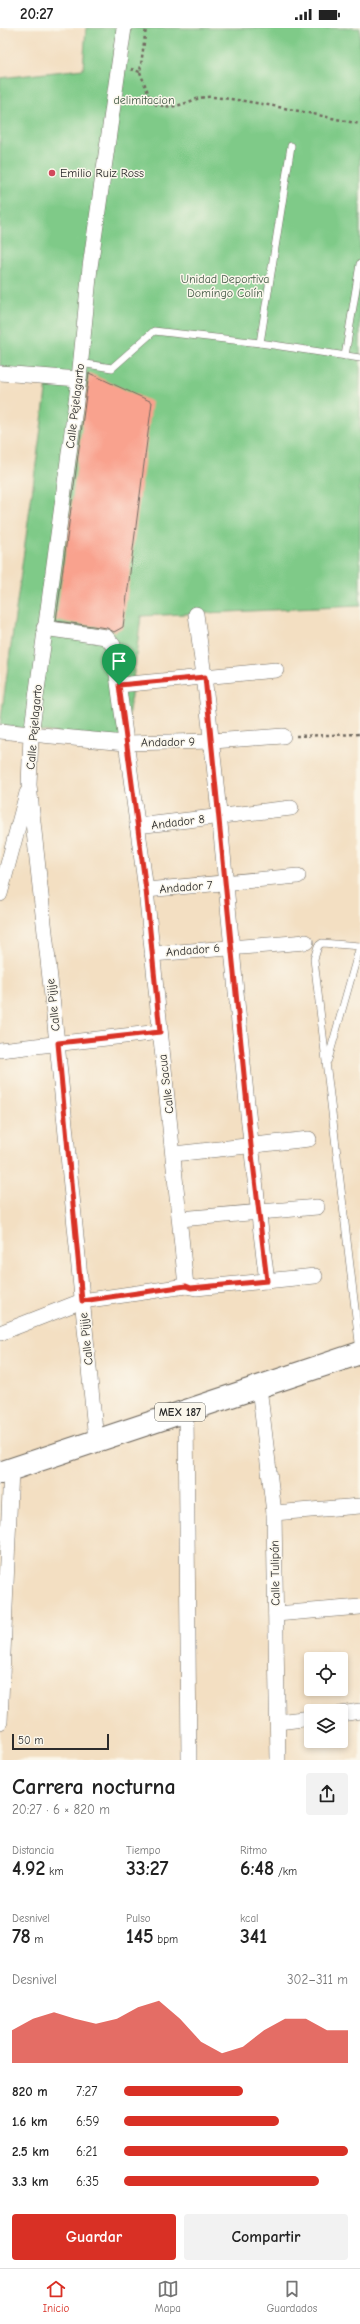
<!DOCTYPE html>
<html lang="es">
<meta charset="utf-8">
<style>
:root{--surface:#fff;--page:#f2f2f2;--text:#222;--muted:#767676;--line:#e0e0e0;--accent:#d93025}
body{margin:0;font-family:"Comic Neue",sans-serif;background:var(--page);color:var(--text);height:100vh;display:flex;flex-direction:column;font-size:15px;white-space:nowrap}
*{box-sizing:border-box;margin:0}
p{font-size:13px;color:var(--muted)}
.icon{flex:none;width:22px;height:22px;fill:none;stroke:currentColor;stroke-width:2;stroke-linecap:round;stroke-linejoin:round}
.map{position:relative;height:1732px;overflow:hidden}
.drawer{display:flex;flex-direction:column;background:var(--surface);flex:1}
.drawer>*{flex:none}
.fabs{position:absolute;left:304px;top:1624px;display:grid;gap:8px}
.fabs a{display:grid;place-items:center;width:44px;height:44px;border-radius:4px;background:var(--surface);box-shadow:0 2px 6px #0003;font-size:20px}
.scale{position:absolute;left:12px;bottom:10px;width:97px;box-sizing:border-box;padding-left:4px;border:2px solid #2b2b2b;border-top:0;font-size:11px;line-height:14px;white-space:nowrap;color:#2b2b2b;-webkit-text-stroke:3px #fbf7ec;paint-order:stroke}
.pin{position:absolute;display:grid;place-items:center;width:34px;height:34px;color:#fff;margin:-41px -17px;border-radius:50% 50% 50% 0;rotate:-45deg;box-shadow:0 0 4px #0007}
.pin .icon{rotate:45deg}
.round{display:grid;place-items:center;flex:none;width:42px;height:42px;border-radius:4px;background:var(--page)}
.overview{display:flex;align-items:center;justify-content:space-between;height:68px;padding:0 12px}
h1{font-size:22px;font-weight:600;line-height:30px}
.metrics{display:grid;grid-template-columns:repeat(3,1fr);gap:6px;height:68px;padding:4px 12px}
.metrics div{display:grid;align-content:center}
.metrics b{font-size:20px;font-weight:600}
.metrics small{font-size:11px;font-weight:400}
.metrics p{font-size:11px}
.chart{height:112px;padding:8px 12px}
.chart p{display:flex;justify-content:space-between}
.chart svg{width:100%;height:72px;margin-top:4px;fill:var(--accent);opacity:.7}
.cta{display:flex;gap:8px;margin-top:auto;padding:8px 12px}
.cta a{flex:1;height:46px;border-radius:4px;background:var(--accent);color:#fff;font-size:16px;font-weight:600;line-height:46px;text-align:center}
.cta a+a{background:var(--page);color:var(--text)}
ul{padding:0 12px;list-style:none;font-size:13px}
li{display:grid;grid-template-columns:64px 48px 1fr;align-items:center;height:30px}
li i{height:10px;border-radius:5px;background:var(--accent)}
.status{display:flex;justify-content:space-between;align-items:center;height:28px;padding:0 20px;background:var(--surface);direction:ltr}
.status svg{height:11px;fill:currentColor}
.tab-bar{display:flex;justify-content:space-around;align-items:center;height:56px;border-top:1px solid var(--line);background:var(--surface);font-size:11px;color:var(--muted)}
.tab-bar a{display:grid;justify-items:center;gap:2px}
.tab-bar .selected{color:var(--accent)}
.map>svg:first-child{display:block}
.green{fill:#7fca88;stroke:#557a5a}
.building{fill:#f9a28e}
.lines{fill:none;stroke-linecap:round;stroke-linejoin:round}
.lane-casing{stroke:#716a60;stroke-width:8}
.street-casing{stroke:#716a60;stroke-width:16}
.primary-casing{stroke:#716a60;stroke-width:24}
.path{stroke:#716a60;stroke-width:2.5;stroke-dasharray:3 3;stroke-linecap:butt}
.lane{stroke:#fff;stroke-width:7}
.street{stroke:#fff;stroke-width:15}
.primary{stroke:#fff;stroke-width:22}
.route-casing{stroke:#fff;stroke-width:8}
.route{stroke:#d93025;stroke-width:5}
.poi-dot{fill:#d1495b;stroke:#fbf7ec;stroke-width:1.5}
.labels{text-anchor:middle;stroke-width:3;stroke-linejoin:round;paint-order:stroke}
.shield{fill:#fbf7ec;stroke:#696865;stroke-width:1}
.shield-label{font-size:11px;font-weight:bold;fill:#2b2b2b}
.park-label{font-size:12px;fill:#445b47;stroke:#fbf7ec}
.poi-label{font-size:12px;fill:#2b2b2b;stroke:#fbf7ec;text-anchor:start}
.street-label{font-size:12px;fill:#2b2b2b;stroke:#fbf7ec}
</style>
<div class="status"><b>20:27</b><svg viewBox="0 0 49 12"><path d="M0 12V9h3v3zM5 12V6h3v6zM10 12V3h3v9zM15 12V0h3v12zM26 1h20v11H26zM47 4h2v5h-2z"/></svg></div>
<div class="map">
<svg width="360" height="1732" viewBox="0 0 360 1732">
<rect width="100%" height="100%" fill="#fbf7ec"/>
<filter id="ink" filterUnits="userSpaceOnUse"><feTurbulence type="fractalNoise" baseFrequency=".025" numOctaves="2"/><feDisplacementMap in="SourceGraphic" scale="8" xChannelSelector="R" yChannelSelector="G"/><feConvolveMatrix kernelMatrix="1 2 1 2 8 2 1 2 1" color-interpolation-filters="sRGB"/></filter>
<filter id="wash" filterUnits="userSpaceOnUse"><feTurbulence type="fractalNoise" baseFrequency=".012" numOctaves="4" result="noise"/><feDisplacementMap in="SourceGraphic" scale="16" xChannelSelector="R" yChannelSelector="G"/><feGaussianBlur stdDeviation="0.9" result="paint"/><feColorMatrix in="noise" values="0 0 0 0 0 0 0 0 0 0 0 0 0 0 0 0 0 1.4 0 .05"/><feComposite in="paint" operator="in"/></filter>
<g filter="url(#wash)">
<rect width="100%" height="100%" fill="#f3dfc2"/>
<path class="green" d="M86 0H360V578L141 588 125 715 0 697 48 349 0 345V50L83 41Z"/>
<g id="blocks">
<path class="building" d="M89 345 152 374 123 599 114 604 107 600 56 593Z"/>
</g>
</g>
<g filter="url(#ink)">
<use href="#blocks" fill-opacity="0" stroke="#716a60" stroke-width="1"/>
<g class="lines">
<g class="lane-casing">
<g id="lane">
<path d="M260 315 291 118"/>
<path d="M345 328 360 236"/>
<path d="M80 335 112 340 154 303 260 315 360 330"/>
<path d="M328 1032 360 918"/>
<path d="M360 1323 314 931 318 918 322 915 360 918"/>
</g>
</g>
<g class="street-casing">
<g id="street">
<path d="M0 345 79 351"/>
<path d="M196 586C226 808 238 1031 267 1253"/>
<path d="M44 600 106 609 113 617 146 862 186 1258"/>
<path d="M119 657 276 642"/>
<path d="M0 703 125 715 213 713 283 708"/>
<path d="M137 798 291 780"/>
<path d="M146 862 298 848"/>
<path d="M0 866 27 765"/>
<path d="M152 926 306 914"/>
<path d="M0 1022 160 1004"/>
<path d="M174 1126 309 1111"/>
<path d="M180 1191 317 1179"/>
<path d="M186 1258 196 1260 315 1248"/>
<path d="M0 1305 82 1273 186 1258"/>
<path d="M259 1359 274 1485 278 1732"/>
<path d="M186 1382 189 1732"/>
<path d="M96 1412 57 1015 29 757 31 707 79 351 90 239 124 0"/>
<path d="M274 1485 360 1478"/>
<path d="M276 1586 360 1579"/>
<path d="M341 1686 360 1683"/>
<path d="M0 1694 11 1441"/>
<path d="M278 1694 311 1690"/>
</g>
</g>
<g class="primary-casing">
<path id="primary" d="M0 1445 360 1325"/>
</g>
<g class="path">
<path d="M131 41 140 44 146 0"/>
<path d="M140 44 152 75C181 86 190 67 213 69 262 74 312 86 360 96"/>
<path d="M296 708 360 706"/>
</g>
<use href="#lane" class="lane"/>
<use href="#street" class="street"/>
<use href="#primary" class="primary"/>
</g>
</g>
<g class="lines" filter="url(#ink)">
<g class="route-casing">
<path id="route" d="M205 649 251 1118 267 1253 191 1260 186 1258 82 1273 58 1015 160 1004 146 862 119 657Z"/>
</g>
<use href="#route" class="route"/>
</g>
<circle class="poi-dot" cx="52" cy="145" r="4"/>
<g class="labels">
<rect class="shield" x="155" y="1375" width="50" height="18" rx="3"/>
<g class="shield-label">
<text x="180" y="1388">MEX 187</text>
</g>
<g class="park-label">
<text x="144" y="76">delimitacion</text>
<text x="225" y="255">Unidad Deportiva<tspan x="225" dy="14">Domíngo Colín</tspan></text>
</g>
<g class="poi-label">
<text x="60" y="149">Emilio Ruiz Ross</text>
</g>
<g class="street-label">
<text transform="translate(75 378) rotate(-83)" y="4">Calle Pejelagarto</text>
<text transform="translate(34 699) rotate(-85)" y="4">Calle Pejelagarto</text>
<text transform="translate(168 714) rotate(-1)" y="4">Andador 9</text>
<text transform="translate(178 794) rotate(-7)" y="4">Andador 8</text>
<text transform="translate(186 859) rotate(-5)" y="4">Andador 7</text>
<text transform="translate(193 922) rotate(-5)" y="4">Andador 6</text>
<text transform="translate(53 977) rotate(-96)" y="4">Calle Pijije</text>
<text transform="translate(166 1056) rotate(-97)" y="4">Calle Sacua</text>
<text transform="translate(86 1311) rotate(-96)" y="4">Calle Pijije</text>
<text transform="translate(275 1545) rotate(-91)" y="4">Calle Tulipán</text>
</g>
</g>
</svg>
<div class="fabs">
<a><svg class="icon" aria-label="locate" viewBox="0 0 24 24"><circle cx="12" cy="12" r="6"/><path d="M12 2v4M12 18v4M2 12h4M18 12h4"/></svg></a>
<a><svg class="icon" aria-label="layers" viewBox="0 0 24 24"><path d="M12 4l9 5-9 5-9-5zM3 14l9 5 9-5"/></svg></a>
</div>
<div class="scale">50 m</div>
<div class="pin" style="left:119px;top:657px;background:#1e9e55"><svg class="icon" aria-label="arrive" viewBox="0 0 24 24"><path d="M6 21V4h12l-3 4 3 4H6"/></svg></div>
</div>
<section class="drawer">
<div class="overview"><div><h1>Carrera nocturna</h1><p>20:27 · 6 × 820 m</p></div><a class="round"><svg class="icon" aria-label="share" viewBox="0 0 24 24"><path d="M12 15V3M7 8l5-5 5 5M5 13v7h14v-7"/></svg></a></div>
<div class="metrics">
<div><p>Distancia</p><b>4.92<small> km</small></b></div>
<div><p>Tiempo</p><b>33:27</b></div>
<div><p>Ritmo</p><b>6:48<small> /km</small></b></div>
</div>
<div class="metrics">
<div><p>Desnivel</p><b>78<small> m</small></b></div>
<div><p>Pulso</p><b>145<small> bpm</small></b></div>
<div><p>kcal</p><b>341</b></div>
</div>
<div class="chart"><p><span>Desnivel</span>302–311 m</p>
<svg viewBox="0 0 160 44" preserveAspectRatio="none"><path d="M0 44V24L10 17L20 13L30 17L40 20L50 17L60 10L70 6L80 17L90 31L100 38L110 34L120 24L130 17L140 17L150 24L160 24V44z"/></svg>
</div>
<ul>
<li><b>820 m</b>7:27<i style="width:53%"></i></li>
<li><b>1.6 km</b>6:59<i style="width:69%"></i></li>
<li><b>2.5 km</b>6:21<i style="width:100%"></i></li>
<li><b>3.3 km</b>6:35<i style="width:87%"></i></li>
</ul>
<div class="cta"><a>Guardar</a><a>Compartir</a></div>
</section>
<nav class="tab-bar">
<a class="selected"><svg class="icon" aria-label="home" viewBox="0 0 24 24"><path d="M3 11l9-7 9 7M6 9v11h12V9"/></svg>Inicio</a>
<a><svg class="icon" aria-label="map" viewBox="0 0 24 24"><path d="M3 6l6-2 6 2 6-2v14l-6 2-6-2-6 2zM9 4v14M15 6v14"/></svg>Mapa</a>
<a><svg class="icon" aria-label="saved" viewBox="0 0 24 24"><path d="M7 4h10v16l-5-4-5 4z"/></svg>Guardados</a>
</nav>
